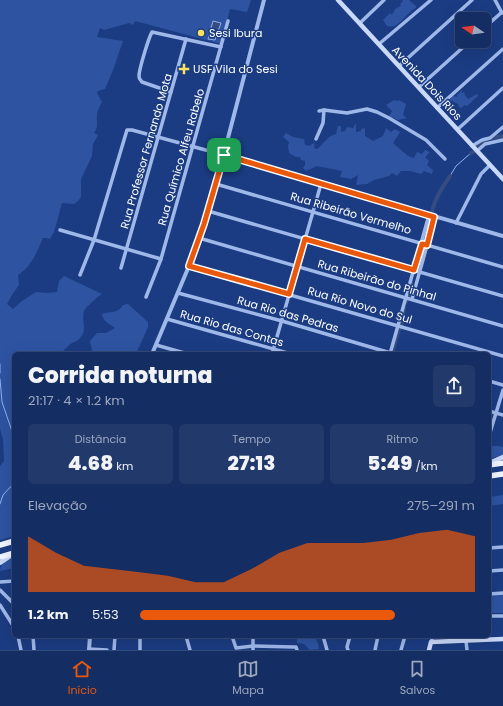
<!DOCTYPE html>
<html lang="pt">
<meta charset="utf-8">
<style>
:root{--surface:#142d62;--page:#21396b;--text:#f1f3f6;--muted:#9da8be;--line:#334977;--accent:#ea580c}
body{margin:0;font-family:Poppins,sans-serif;background:var(--page);color:var(--text);height:100vh;display:flex;flex-direction:column;font-size:15px;white-space:nowrap}
*{box-sizing:border-box;margin:0}
p{font-size:13px;color:var(--muted)}
.icon{flex:none;width:22px;height:22px;fill:none;stroke:currentColor;stroke-width:2;stroke-linecap:round;stroke-linejoin:round}
.map{position:relative;flex:1;overflow:hidden}
.side{position:absolute;left:12px;top:352px;width:479px;height:286px;display:flex;flex-direction:column;background:var(--surface);border-radius:6px;box-shadow:0 4px 16px #0002,0 0 0 1px var(--line)}
.side>*{flex:none}
.needle{width:26px;rotate:283deg}
.tools{position:absolute;left:455px;top:12px;display:grid;gap:8px}
.tools a{display:grid;place-items:center;width:36px;height:36px;border-radius:6px;background:var(--surface);box-shadow:0 4px 16px #0002,0 0 0 1px var(--line);font-size:20px}
.pin{position:absolute;display:grid;place-items:center;width:34px;height:34px;color:#fff;margin:-17px;border-radius:8px;box-shadow:0 2px 6px #0006}
.round{display:grid;place-items:center;flex:none;width:42px;height:42px;border-radius:6px;background:var(--page)}
.head{display:flex;align-items:center;justify-content:space-between;height:68px;padding:0 16px}
h1{font-size:22px;font-weight:800;line-height:30px}
.figures{display:grid;grid-template-columns:repeat(3,1fr);gap:6px;height:68px;padding:4px 16px}
.figures div{display:grid;align-content:center;border-radius:6px;background:var(--page);text-align:center}
.figures b{font-size:20px;font-weight:800}
.figures small{font-size:11px;font-weight:400}
.figures p{font-size:11px}
.chart{height:112px;padding:8px 16px}
.chart p{display:flex;justify-content:space-between}
.chart svg{width:100%;height:72px;margin-top:4px;fill:var(--accent);opacity:.7}
ul{padding:0 16px;list-style:none;font-size:13px}
li{display:grid;grid-template-columns:64px 48px 1fr;align-items:center;height:30px}
li i{height:10px;border-radius:5px;background:var(--accent)}
.dock{display:flex;justify-content:space-around;align-items:center;height:56px;border-top:1px solid var(--line);background:var(--surface);font-size:11px;color:var(--muted)}
.dock a{display:grid;justify-items:center;gap:2px}
.dock .current{color:var(--accent)}
.map>svg:first-child{display:block}
.green{fill:#2e53a1}
.water{fill:#344c80;stroke:#92b1ed}
.lines{fill:none;stroke-linecap:round;stroke-linejoin:round}
.stream{stroke:#92b1ed;stroke-width:1}
.canal{stroke:#344c80;stroke-width:4}
.minor{stroke:#9fb8ea;stroke-width:3.5}
.tertiary{stroke:#9fb8ea;stroke-width:4}
.secondary{stroke:#cbd9f8;stroke-width:4.5}
.trunk{stroke:#f1f5ff;stroke-width:5.5}
.route-casing{stroke:#fff;stroke-width:8}
.route{stroke:#ea580c;stroke-width:5}
.poi-dot{fill:#fce15c;stroke:#1b3c82;stroke-width:1.5}
.labels{text-anchor:middle;stroke-width:3;stroke-linejoin:round;paint-order:stroke}
.poi-label{font-size:11px;fill:#fff;stroke:#1b3c82;text-anchor:start}
.street-label{font-size:11px;fill:#fff;stroke:#1b3c82}
</style>
<div class="map">
<svg width="503" height="650" viewBox="0 0 503 650">
<rect width="100%" height="100%" fill="#1b3c82"/>
<g class="green">
<path d="M0 0H251L247 12 230 9 221 44 135 21 133 25 129 23 104 30 100 28 97 37 123 41 113 70 105 89 98 91 97 93 102 102C100 106 97 111 97 115 96 122 99 126 94 133L98 135 93 144 92 156 81 179V197L78 201 74 204 62 203 54 232 50 239 46 238H43C37 252 31 267 18 275L19 285 12 295 7 304 13 309 22 301 36 292 46 293 57 292 59 281 64 276 102 294C97 297 86 307 84 311 81 321 88 329 80 338 78 341 74 342 72 343 67 346 64 350 61 354H14V536L0 540V466L4 461 3 440 0 429Z"/>
<path d="M402 0H409L416 6V8C406 12 399 30 387 26L383 20 390 13 392 15 395 9 401 6 400 4 403 1Z"/>
<path d="M462 90V93L465 92 464 94 468 99 477 94 478 96 467 106 465 105 461 108 459 107 458 104 450 100 453 96 457 97V95Z"/>
<path d="M394 100 398 101 399 100 406 104 403 115 407 118 398 120 389 116 392 111 386 105Z"/>
<path d="M356 123V132L361 131V129L365 128V136L373 141 383 136 386 128 391 132 395 129 400 132 393 143 408 156 414 158 417 152 422 154 425 150 430 152 425 157 429 161 427 165 433 170 432 174 424 171 421 174 410 171H401L397 176 392 173 389 176 374 180 367 184 356 185 358 175 351 179 340 177 342 171 317 166 306 171 303 168 305 165V161L301 160 300 157H296L289 153 288 146 289 142 283 137 286 133 293 137 304 139 305 145 309 146 314 143 315 140 314 148 317 149C324 144 327 136 336 134L338 126H341V132L345 131 347 127 353 128Z"/>
<path d="M128 304 148 322V327L136 354H89L92 351 90 341 97 333H106L115 328C110 324 103 322 102 314 110 311 118 314 123 305Z"/>
<path d="M489 446H498L503 447V455L489 459Z"/>
<path d="M503 495V504L489 506V497Z"/>
<path d="M14 558V568L0 571C0 563 7 560 14 558Z"/>
<rect x="489" y="593" width="14" height="20"/>
<path d="M299 636H315L318 644 319 649 310 650 304 644 297 643V637Z"/>
</g>
<path class="water" d="M213 21 221 23 215 40 208 39Z"/>
<g class="lines">
<g class="stream">
<path d="M450 176 456 166 471 153"/>
<path d="M0 364V373"/>
<path d="M0 379 2 402 14 437"/>
<path d="M0 504 3 495 14 483"/>
</g>
<g class="canal">
<path d="M478 147 486 139 503 136"/>
<path d="M471 153 473 152"/>
<path d="M414 274 431 219C432 203 441 189 450 176"/>
<path d="M406 302 411 290V282"/>
<path d="M392 354 398 332 402 323 404 308"/>
</g>
<g class="minor">
<path d="M495 0 502 13"/>
<path d="M360 23 384 0"/>
<path d="M484 28 502 12"/>
<path d="M379 44 431 0"/>
<path d="M399 66 472 0"/>
<path d="M419 87 470 41"/>
<path d="M171 92 142 82C140 79 139 79 139 76 139 69 149 37 152 32L221 47"/>
<path d="M437 108 503 49"/>
<path d="M319 111 324 110 347 113 367 109 377 112 389 118 426 140 445 159"/>
<path d="M458 129 503 88"/>
<path d="M316 139 323 123 324 110"/>
<path d="M472 146 482 140 490 138 503 127"/>
<path d="M477 151 485 144 503 140"/>
<path d="M216 184 503 267"/>
<path d="M208 211 503 296"/>
<path d="M456 223 481 174 490 165"/>
<path d="M60 230 161 259"/>
<path d="M199 238 503 326"/>
<path d="M189 266 503 356"/>
<path d="M121 268 186 39"/>
<path d="M80 275 94 240 127 130H132L224 155"/>
<path d="M178 293 282 321 394 354"/>
<path d="M146 297 161 259 228 21"/>
<path d="M412 299 435 217"/>
<path d="M167 319 291 354"/>
<path d="M156 345 188 354"/>
<path d="M272 354 321 184"/>
<path d="M390 354 429 215"/>
<path d="M489 381 503 385"/>
<path d="M489 411 503 415"/>
<path d="M489 436 503 390"/>
<path d="M489 548 503 547"/>
<path d="M489 571 503 570"/>
<path d="M0 582 14 581"/>
<path d="M0 590 14 604"/>
<path d="M489 594 503 593"/>
<path d="M0 605 14 627"/>
<path d="M489 616H503"/>
<path d="M18 636 21 650"/>
<path d="M33 636 34 650"/>
<path d="M186 636 190 650"/>
<path d="M232 636 236 648 253 646 293 647H296L297 650"/>
<path d="M323 636 327 650"/>
<path d="M466 641 467 650"/>
<path d="M431 642 433 636"/>
<path d="M89 649 107 650"/>
<path d="M114 650 115 636"/>
<path d="M140 650V636"/>
<path d="M253 650V636"/>
<path d="M348 650 347 647 350 636"/>
<path d="M375 650 378 636"/>
<path d="M401 650 405 636"/>
</g>
<g class="tertiary">
<path d="M224 155 503 236"/>
<path d="M152 354 189 266 204 224 216 184 264 0"/>
<path d="M89 650 90 636"/>
</g>
<g class="secondary">
<path d="M338 0 503 179"/>
<path d="M489 463 503 457"/>
<path d="M0 563 12 555"/>
<path d="M429 650 431 642 503 639"/>
</g>
<g class="trunk">
<path d="M489 465 503 463"/>
<path d="M489 476 503 474"/>
<path d="M0 545 14 541"/>
<path d="M0 557 14 553"/>
</g>
</g>
<g class="lines">
<g class="route-casing">
<path id="route" d="M224 155 434 217 427 245 422 244 414 270 305 239 289 294 189 266 204 224Z"/>
</g>
<use href="#route" class="route"/>
</g>
<g class="poi-dot">
<circle cx="201" cy="33" r="4"/>
<path d="M182 63h4v4h4v4h-4v4h-4v-4h-4v-4h4z"/>
</g>
<g class="labels">
<g class="poi-label">
<text x="209" y="37">Sesi Ibura</text>
<text x="193" y="73">USF Vila do Sesi</text>
</g>
<g class="street-label">
<text transform="translate(427 83) rotate(47)" y="4">Avenida Dois Rios</text>
<text transform="translate(146 151) rotate(-74)" y="4">Rua Professor Fernando Mota</text>
<text transform="translate(181 157) rotate(-74)" y="4">Rua Químico Alfeu Rabelo</text>
<text transform="translate(351 213) rotate(16)" y="4">Rua Ribeirão Vermelho</text>
<text transform="translate(377 280) rotate(16)" y="4">Rua Ribeirão do Pinhal</text>
<text transform="translate(360 305) rotate(16)" y="4">Rua Rio Novo do Sul</text>
<text transform="translate(288 314) rotate(16)" y="4">Rua Rio das Pedras</text>
<text transform="translate(232 328) rotate(16)" y="4">Rua Rio das Contas</text>
</g>
</g>
</svg>
<div class="tools">
<a><svg class="needle" viewBox="-14 -14 28 28"><path d="M0-13l5 13h-10z" fill="#e53935"/><path d="M0 13l5-13h-10z" fill="#9da8be"/></svg></a>
</div>
<div class="pin" style="left:224px;top:155px;background:#1e9e55"><svg class="icon" aria-label="arrive" viewBox="0 0 24 24"><path d="M6 21V4h12l-3 4 3 4H6"/></svg></div>
<section class="side">
<div class="head"><div><h1>Corrida noturna</h1><p>21:17 · 4 × 1.2 km</p></div><a class="round"><svg class="icon" aria-label="share" viewBox="0 0 24 24"><path d="M12 15V3M7 8l5-5 5 5M5 13v7h14v-7"/></svg></a></div>
<div class="figures">
<div><p>Distância</p><b>4.68<small> km</small></b></div>
<div><p>Tempo</p><b>27:13</b></div>
<div><p>Ritmo</p><b>5:49<small> /km</small></b></div>
</div>
<div class="chart"><p><span>Elevação</span>275–291 m</p>
<svg viewBox="0 0 160 44" preserveAspectRatio="none"><path d="M0 44V10L10 20L20 28L30 30L40 32L50 34L60 38L70 38L80 30L90 20L100 14L110 14L120 14L130 12L140 8L150 6L160 10V44z"/></svg>
</div>
<ul>
<li><b>1.2 km</b>5:53<i style="width:76%"></i></li>
</ul>
</section>
</div>
<nav class="dock">
<a class="current"><svg class="icon" aria-label="home" viewBox="0 0 24 24"><path d="M3 11l9-7 9 7M6 9v11h12V9"/></svg>Início</a>
<a><svg class="icon" aria-label="map" viewBox="0 0 24 24"><path d="M3 6l6-2 6 2 6-2v14l-6 2-6-2-6 2zM9 4v14M15 6v14"/></svg>Mapa</a>
<a><svg class="icon" aria-label="saved" viewBox="0 0 24 24"><path d="M7 4h10v16l-5-4-5 4z"/></svg>Salvos</a>
</nav>
